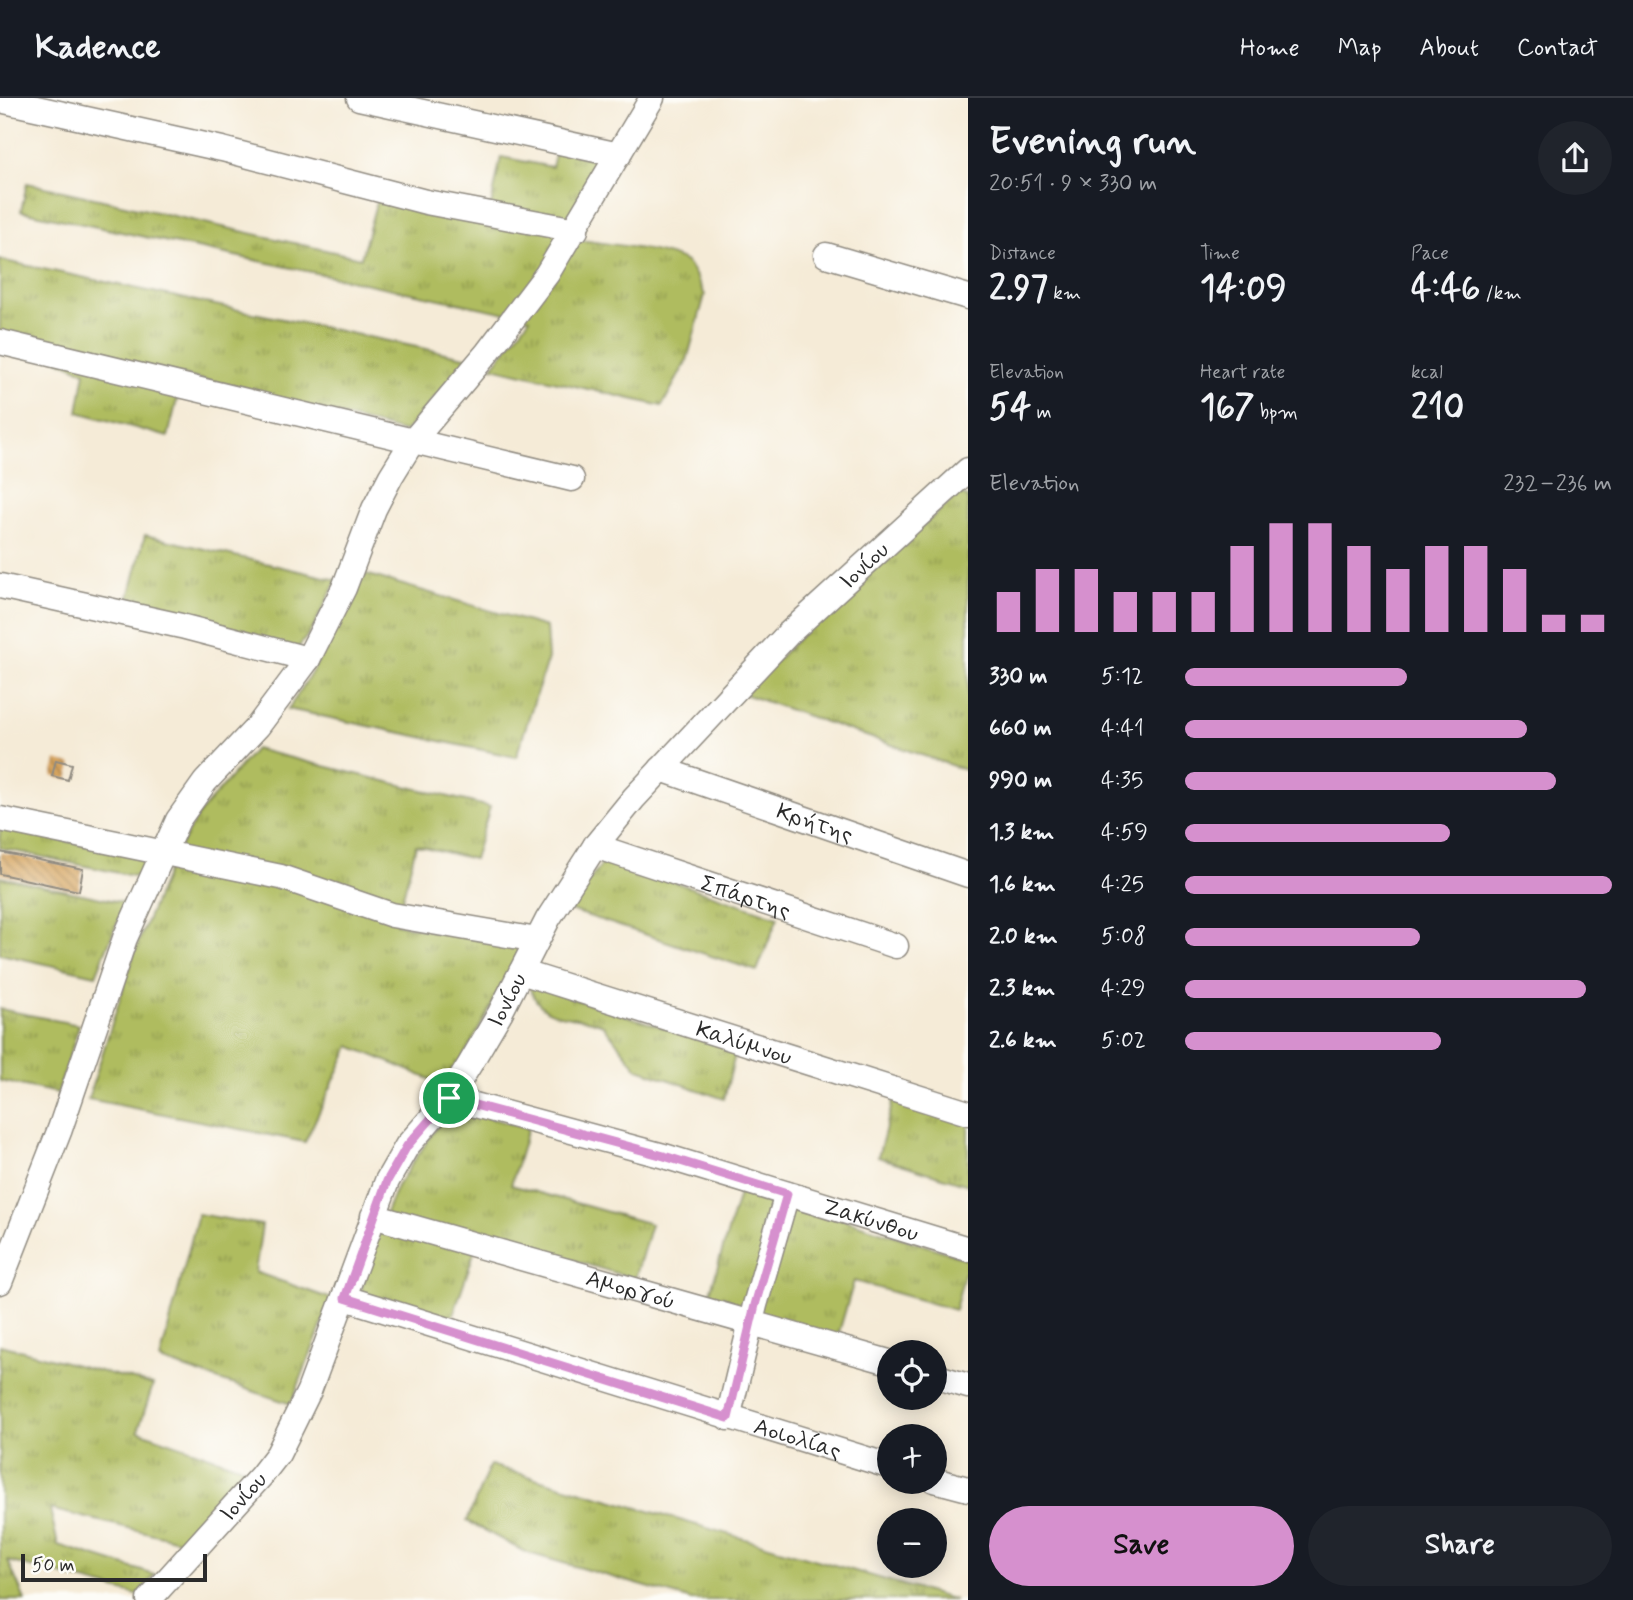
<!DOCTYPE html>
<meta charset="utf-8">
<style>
:root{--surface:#171b24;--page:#20242c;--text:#f1f3f6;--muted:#9ea1a6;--line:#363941;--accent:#d690ce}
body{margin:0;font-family:Mynerve,sans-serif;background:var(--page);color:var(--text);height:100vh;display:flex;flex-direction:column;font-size:26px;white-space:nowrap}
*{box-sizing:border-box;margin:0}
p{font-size:23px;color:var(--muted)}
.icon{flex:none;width:38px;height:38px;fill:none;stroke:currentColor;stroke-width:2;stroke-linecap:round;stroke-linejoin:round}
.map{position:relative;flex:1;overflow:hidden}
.side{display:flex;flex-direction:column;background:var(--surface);width:665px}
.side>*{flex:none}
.controls{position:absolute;left:877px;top:1242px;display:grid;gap:14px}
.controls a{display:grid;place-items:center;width:70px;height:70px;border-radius:50%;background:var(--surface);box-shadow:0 4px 18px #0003;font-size:35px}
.scale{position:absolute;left:21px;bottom:18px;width:186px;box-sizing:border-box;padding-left:7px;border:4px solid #2b2b2b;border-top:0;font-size:19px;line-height:24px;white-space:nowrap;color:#2b2b2b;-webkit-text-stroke:5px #fdfcf7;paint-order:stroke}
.pin{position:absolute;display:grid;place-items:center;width:60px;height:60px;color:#fff;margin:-30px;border:4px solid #fff;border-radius:50%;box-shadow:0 2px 7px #0007}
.round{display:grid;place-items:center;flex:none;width:74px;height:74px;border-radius:37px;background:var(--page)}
.summary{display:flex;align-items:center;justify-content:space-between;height:119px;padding:0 21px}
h1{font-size:38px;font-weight:700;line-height:52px}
.stats{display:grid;grid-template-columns:repeat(3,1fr);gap:10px;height:119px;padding:7px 21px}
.stats div{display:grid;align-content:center}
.stats b{font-size:35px;font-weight:700}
.stats small{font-size:19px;font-weight:400}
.stats p{font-size:19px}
.chart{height:196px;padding:14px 21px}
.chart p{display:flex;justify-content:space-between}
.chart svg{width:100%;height:126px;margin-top:7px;stroke:var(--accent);stroke-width:6}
.action{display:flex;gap:14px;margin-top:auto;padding:14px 21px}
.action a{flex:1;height:80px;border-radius:42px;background:var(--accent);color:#111;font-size:28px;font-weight:700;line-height:80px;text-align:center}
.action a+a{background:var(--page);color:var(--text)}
ul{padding:0 21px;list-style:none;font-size:23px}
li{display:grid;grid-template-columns:112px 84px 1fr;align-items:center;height:52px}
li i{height:18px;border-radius:9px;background:var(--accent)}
header{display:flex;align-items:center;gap:42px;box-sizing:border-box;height:98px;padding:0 35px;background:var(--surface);border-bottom:2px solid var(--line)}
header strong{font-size:33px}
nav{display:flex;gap:38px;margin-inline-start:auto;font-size:24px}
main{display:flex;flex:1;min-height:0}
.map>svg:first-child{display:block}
.grass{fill:url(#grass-tufts);stroke:#6d7445;stroke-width:2}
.building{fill:url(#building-back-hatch)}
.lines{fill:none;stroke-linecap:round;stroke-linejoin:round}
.minor-casing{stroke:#908b81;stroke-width:27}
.minor{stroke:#fff;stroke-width:24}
.route-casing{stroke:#fff;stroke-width:14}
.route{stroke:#d690ce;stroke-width:9}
.labels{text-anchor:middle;stroke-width:5;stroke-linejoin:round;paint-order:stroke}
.street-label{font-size:23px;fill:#2b2b2b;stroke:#fdfcf7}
</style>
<header>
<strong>Kadence</strong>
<nav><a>Home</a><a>Map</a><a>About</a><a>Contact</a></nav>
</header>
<main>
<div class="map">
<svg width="968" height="1502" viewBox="0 0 968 1502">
<defs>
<pattern id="grass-tufts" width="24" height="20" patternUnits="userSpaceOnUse" patternTransform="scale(1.75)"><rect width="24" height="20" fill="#afbc5f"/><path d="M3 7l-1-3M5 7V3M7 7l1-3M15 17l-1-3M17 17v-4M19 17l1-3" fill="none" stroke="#8f994f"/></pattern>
<pattern id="building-back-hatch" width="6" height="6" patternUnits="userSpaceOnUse" patternTransform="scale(1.75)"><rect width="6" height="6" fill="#d6a45e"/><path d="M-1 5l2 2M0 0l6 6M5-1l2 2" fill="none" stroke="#ae864e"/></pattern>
</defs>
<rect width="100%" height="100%" fill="#fdfcf7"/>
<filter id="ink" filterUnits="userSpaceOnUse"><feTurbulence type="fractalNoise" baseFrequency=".0143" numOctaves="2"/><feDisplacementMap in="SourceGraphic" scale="14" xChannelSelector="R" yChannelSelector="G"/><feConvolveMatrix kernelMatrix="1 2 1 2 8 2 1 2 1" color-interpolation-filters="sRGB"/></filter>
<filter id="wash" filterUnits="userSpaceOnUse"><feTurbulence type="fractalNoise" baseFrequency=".00686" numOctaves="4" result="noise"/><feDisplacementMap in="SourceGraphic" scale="28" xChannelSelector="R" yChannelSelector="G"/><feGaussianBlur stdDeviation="1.57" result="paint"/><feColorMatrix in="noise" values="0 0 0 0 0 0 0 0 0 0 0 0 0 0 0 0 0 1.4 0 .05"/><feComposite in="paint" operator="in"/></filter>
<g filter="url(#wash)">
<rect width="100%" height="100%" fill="#f5ebd7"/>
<g class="grass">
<path d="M556 52 602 63 557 140C582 142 668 151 686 164 694 171 700 188 705 197L687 262 662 308 492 269 530 220 21 113 27 85 361 160 377 102 491 108 501 59 552 69Z"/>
<path d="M0 162 469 260 405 334 183 277 168 339 78 314 85 274 0 235Z"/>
<path d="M959 396 968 399V673L744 596 815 523Z"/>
<path d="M145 437 337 482 313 530 297 551 127 507Z"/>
<path d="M359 474 546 529 548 560 516 659 288 611C319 567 340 525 359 474Z"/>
<path d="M255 651 490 709 474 761 416 747 396 826 523 850 459 967 456 964 444 987 350 948 305 1044 88 1001 137 847 172 762 198 717Z"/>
<path d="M0 728 147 761 138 779 0 750Z"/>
<path d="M606 761 778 819 757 873 567 811Z"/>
<path d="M0 779 125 805 96 877 0 856Z"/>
<path d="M528 886 736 953 724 1001 638 971 603 927C572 913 542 928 528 886Z"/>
<path d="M0 911 79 927 58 995 0 983Z"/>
<path d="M893 1003 968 1026V1087L878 1059Z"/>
<path d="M450 1010 528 1030 511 1087 651 1126 635 1181 481 1134 449 1229 359 1201 374 1143 397 1088Z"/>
<path d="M741 1089 968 1161 955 1212 854 1183 837 1241 707 1205Z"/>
<path d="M198 1116 262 1127 255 1174 332 1201 291 1306 160 1262Z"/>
<path d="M0 1247 153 1287 138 1333 253 1373 186 1444 50 1411 58 1447 155 1477 137 1497 8 1463 25 1502H0Z"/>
<path d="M490 1367 955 1502H692L525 1454 467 1423Z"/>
</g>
<g id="blocks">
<g class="building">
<path d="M56 662 72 666 68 682 52 678Z"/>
<path d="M0 754 83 771 79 793 0 776Z"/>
</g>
</g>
</g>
<g filter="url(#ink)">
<use href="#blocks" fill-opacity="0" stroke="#908b81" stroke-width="2"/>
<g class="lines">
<g class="minor-casing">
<g id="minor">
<path d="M359 0 619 57"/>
<path d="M0 2 222 51 426 104 576 132"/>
<path d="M826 157 968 199"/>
<path d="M0 244 572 381"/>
<path d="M0 488 181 528 308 561"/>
<path id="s1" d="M661 671 968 777"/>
<path d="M0 721 281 779 392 817 537 842"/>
<path id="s2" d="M595 748 896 848"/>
<path id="s3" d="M521 874 968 1015"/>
<path id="s4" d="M449 1000 664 1058 968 1151"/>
<path id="s5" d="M373 1118 889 1264"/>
<path d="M0 1184 60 1031 125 840 178 722 205 684 258 628 308 561 344 490 374 411 391 378 412 344 487 255 547 176 652 0"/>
<path id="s6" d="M345 1200 889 1368"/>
<path d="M934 1278 968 1288"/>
<path d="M728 1320 755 1207 787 1096"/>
<path d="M934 1382 968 1391"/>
<path id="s7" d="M149 1502 261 1378 278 1356 309 1293 387 1083 407 1048 449 1000 470 966 500 915 548 821 595 748 634 700 788 536 968 372"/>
</g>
</g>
<use href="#minor" class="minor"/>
</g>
</g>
<g class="lines" filter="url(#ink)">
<g class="route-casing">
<path id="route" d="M449 1000 664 1058 787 1096 755 1207 728 1320 345 1200 387 1083 407 1048Z"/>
</g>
<use href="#route" class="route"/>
</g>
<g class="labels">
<g class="street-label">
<text dy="8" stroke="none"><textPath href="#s7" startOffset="1274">Ιονίου</textPath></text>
<text dy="8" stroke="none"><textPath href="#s1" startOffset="163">Κρήτης</textPath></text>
<text dy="8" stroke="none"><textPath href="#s2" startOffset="159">Σπάρτης</textPath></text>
<text dy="8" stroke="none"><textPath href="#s7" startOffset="707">Ιονίου</textPath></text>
<text dy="8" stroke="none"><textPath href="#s3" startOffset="234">Καλύμνου</textPath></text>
<text dy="8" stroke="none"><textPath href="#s4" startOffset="439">Ζακύνθου</textPath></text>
<text dy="8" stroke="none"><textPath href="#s5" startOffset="268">Αμοργού</textPath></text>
<text dy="8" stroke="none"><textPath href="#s6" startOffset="474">Αοιολίας</textPath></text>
<text dy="8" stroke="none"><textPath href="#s7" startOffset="140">Ιονίου</textPath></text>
</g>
</g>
</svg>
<div class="controls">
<a><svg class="icon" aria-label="locate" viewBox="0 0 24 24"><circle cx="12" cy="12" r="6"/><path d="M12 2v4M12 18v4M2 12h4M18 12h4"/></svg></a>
<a>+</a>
<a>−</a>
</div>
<div class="scale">50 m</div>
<div class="pin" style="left:449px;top:1000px;background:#1e9e55"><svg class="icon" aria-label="arrive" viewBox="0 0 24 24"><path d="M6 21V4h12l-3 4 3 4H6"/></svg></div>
</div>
<section class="side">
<div class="summary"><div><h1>Evening run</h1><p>20:51 · 9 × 330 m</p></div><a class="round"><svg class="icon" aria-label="share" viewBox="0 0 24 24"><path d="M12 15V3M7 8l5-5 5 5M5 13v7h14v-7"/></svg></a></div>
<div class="stats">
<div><p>Distance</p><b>2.97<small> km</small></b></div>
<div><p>Time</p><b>14:09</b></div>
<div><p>Pace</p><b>4:46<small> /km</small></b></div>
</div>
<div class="stats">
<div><p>Elevation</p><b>54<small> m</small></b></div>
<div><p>Heart rate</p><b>167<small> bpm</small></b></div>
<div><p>kcal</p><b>210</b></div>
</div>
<div class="chart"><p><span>Elevation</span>232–236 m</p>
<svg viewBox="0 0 160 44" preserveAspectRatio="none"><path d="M5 44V30M15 44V22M25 44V22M35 44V30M45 44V30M55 44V30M65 44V14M75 44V6M85 44V6M95 44V14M105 44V22M115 44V14M125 44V14M135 44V22M145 44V38M155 44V38"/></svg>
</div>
<ul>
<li><b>330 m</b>5:12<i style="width:52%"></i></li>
<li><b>660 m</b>4:41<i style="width:80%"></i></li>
<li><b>990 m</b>4:35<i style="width:87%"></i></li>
<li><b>1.3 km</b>4:59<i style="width:62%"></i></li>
<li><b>1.6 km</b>4:25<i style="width:100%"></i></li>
<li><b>2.0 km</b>5:08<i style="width:55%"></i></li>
<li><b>2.3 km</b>4:29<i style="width:94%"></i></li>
<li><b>2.6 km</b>5:02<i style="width:60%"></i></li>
</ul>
<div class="action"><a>Save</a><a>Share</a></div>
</section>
</main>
